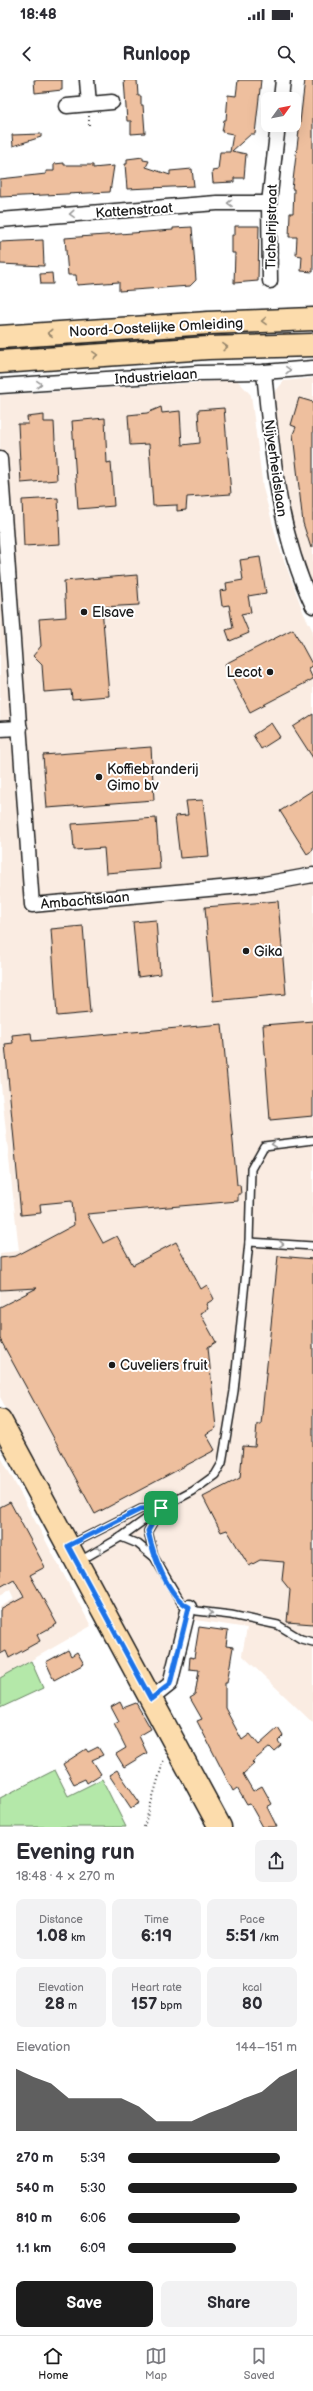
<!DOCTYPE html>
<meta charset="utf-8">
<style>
:root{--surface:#fff;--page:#f2f2f3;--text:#2b2b33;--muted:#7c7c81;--line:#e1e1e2;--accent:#1c1c1c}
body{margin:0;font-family:"Balsamiq Sans",sans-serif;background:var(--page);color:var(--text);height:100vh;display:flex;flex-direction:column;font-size:15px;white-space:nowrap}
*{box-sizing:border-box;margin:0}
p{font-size:13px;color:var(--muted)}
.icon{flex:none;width:22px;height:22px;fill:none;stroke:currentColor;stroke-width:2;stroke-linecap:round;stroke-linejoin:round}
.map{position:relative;height:1747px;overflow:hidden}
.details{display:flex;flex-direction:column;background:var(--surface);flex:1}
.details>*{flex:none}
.needle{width:26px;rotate:57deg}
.tools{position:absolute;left:261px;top:12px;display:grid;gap:8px}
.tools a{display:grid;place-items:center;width:40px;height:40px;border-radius:8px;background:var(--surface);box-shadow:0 4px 16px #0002;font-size:20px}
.pin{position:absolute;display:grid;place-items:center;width:34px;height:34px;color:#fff;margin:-17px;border-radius:8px;box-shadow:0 2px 6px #0006}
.round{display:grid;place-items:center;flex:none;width:42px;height:42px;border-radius:8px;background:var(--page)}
.head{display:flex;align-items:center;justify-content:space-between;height:68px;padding:0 16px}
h1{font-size:22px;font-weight:800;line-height:30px}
.figures{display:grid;grid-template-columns:repeat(3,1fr);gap:6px;height:68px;padding:4px 16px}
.figures div{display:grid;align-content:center;border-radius:8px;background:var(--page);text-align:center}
.figures b{font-size:17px;font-weight:800}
.figures small{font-size:11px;font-weight:400}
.figures p{font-size:11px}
.chart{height:112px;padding:8px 16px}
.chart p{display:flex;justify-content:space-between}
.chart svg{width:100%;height:72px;margin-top:4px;fill:var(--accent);opacity:.7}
.action{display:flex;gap:8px;margin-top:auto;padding:8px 16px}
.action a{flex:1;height:46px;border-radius:8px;background:var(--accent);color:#fff;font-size:16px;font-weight:800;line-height:46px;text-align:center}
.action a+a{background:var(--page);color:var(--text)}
ul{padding:0 16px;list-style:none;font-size:13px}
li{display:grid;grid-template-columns:64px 48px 1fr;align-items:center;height:30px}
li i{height:10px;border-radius:5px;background:var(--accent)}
.status{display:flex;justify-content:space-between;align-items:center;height:28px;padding:0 20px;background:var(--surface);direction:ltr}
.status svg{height:11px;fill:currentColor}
header{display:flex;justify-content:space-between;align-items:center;height:52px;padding:0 16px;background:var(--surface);font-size:18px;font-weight:800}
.dock{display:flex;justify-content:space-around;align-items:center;height:56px;border-top:1px solid var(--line);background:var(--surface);font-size:11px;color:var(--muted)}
.dock a{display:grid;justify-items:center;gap:2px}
.dock .current{color:var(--accent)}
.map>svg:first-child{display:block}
.built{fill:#faece2}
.green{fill:#b4e8a9;stroke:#688262}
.building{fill:#eebf9e;stroke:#1c1c1c}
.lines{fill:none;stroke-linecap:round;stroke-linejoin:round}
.service-casing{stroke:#1c1c1c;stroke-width:10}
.minor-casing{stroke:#1c1c1c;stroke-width:17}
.primary-casing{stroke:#1c1c1c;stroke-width:25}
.path{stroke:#1c1c1c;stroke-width:2;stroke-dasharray:1 3;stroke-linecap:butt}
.service{stroke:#fff;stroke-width:7}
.minor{stroke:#fff;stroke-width:14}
.primary{stroke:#fcdcac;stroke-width:22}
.oneway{stroke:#999}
.oneway2{stroke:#97866b}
.route-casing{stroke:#fff;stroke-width:8}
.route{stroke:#1a73e8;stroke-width:5}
.poi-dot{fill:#1c1c1c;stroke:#fff;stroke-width:1.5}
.labels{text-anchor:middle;stroke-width:4;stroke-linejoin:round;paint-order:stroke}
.street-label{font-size:14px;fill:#1c1c1c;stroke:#fff}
.poi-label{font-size:14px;fill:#1c1c1c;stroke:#fff;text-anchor:start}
</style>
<div class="status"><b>18:48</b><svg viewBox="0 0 49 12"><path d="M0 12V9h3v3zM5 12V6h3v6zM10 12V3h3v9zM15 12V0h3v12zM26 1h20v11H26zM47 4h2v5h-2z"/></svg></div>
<header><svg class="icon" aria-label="back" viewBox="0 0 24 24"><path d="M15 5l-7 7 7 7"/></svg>Runloop<svg class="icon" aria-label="search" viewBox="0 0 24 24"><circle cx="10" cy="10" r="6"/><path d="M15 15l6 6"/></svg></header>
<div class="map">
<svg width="313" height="1747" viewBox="0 0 313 1747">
<rect width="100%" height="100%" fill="#fff"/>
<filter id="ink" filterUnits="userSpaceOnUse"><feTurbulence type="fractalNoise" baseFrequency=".025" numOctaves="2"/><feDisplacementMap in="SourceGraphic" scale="8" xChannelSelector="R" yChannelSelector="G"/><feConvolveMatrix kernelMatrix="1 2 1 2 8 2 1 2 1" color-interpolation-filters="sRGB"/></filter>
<g filter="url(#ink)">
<g class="built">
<path d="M313 298V509L291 445 280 393 272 322 275 312 284 301Z"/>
<path d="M237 300 251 315 263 408 278 464 304 534 313 551V1643L242 1575 247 1548 183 1538 166 1602 161 1606 155 1605 0 1317V1173L19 1171 0 996V315Z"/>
<path d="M0 1375 91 1546 0 1598V1527L14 1519 10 1510 0 1515Z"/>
</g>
<g class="green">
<path d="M31 1581 43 1608 0 1628V1598Z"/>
<path d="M55 1690 68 1716 102 1699 126 1747H0V1718Z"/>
</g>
<g class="building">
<path d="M34 0H62V10L35 13Z"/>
<path d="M124 0H137L138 16H141V25H143L145 53 131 54V41H127Z"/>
<path d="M238 0H261L255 54H251L232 71 246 74 244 98H234V102L213 103 212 91 218 90 220 72H230L233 54 222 52 224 40H226L228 15 236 16Z"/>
<path d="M305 0H313V192L301 191 302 176 296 175 297 157H289L290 133H293L294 109H292Z"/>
<path d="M41 54V57L13 66 12 55Z"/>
<path d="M143 77V80L149 81 146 87 170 95V91L192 89 194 106 127 109 125 84H127V79Z"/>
<path d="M64 83V85H93V88L114 86 110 112 0 117V99L46 94V91H54V84Z"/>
<path d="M235 146H259L258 201 234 203 235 173H232V155H235Z"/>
<path d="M192 147 196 200 190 206 119 211V202L77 205 76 195H68L65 158 173 150V148Z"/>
<path d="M43 160 44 186 0 184V162Z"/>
<path d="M52 193 53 204H41L40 194Z"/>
<path d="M299 318 313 322V467L311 468 303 443 293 354 296 347 291 345Z"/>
<path d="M161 327 162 333 180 331 182 365 200 363 198 330 224 328 231 414 187 417 186 430 177 431V425L153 426 149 364 130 365 128 335 147 333Z"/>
<path d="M44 335V342H54L57 400 21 403 18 344H28L27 337Z"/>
<path d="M105 338 107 383 111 382 114 426 78 429 72 341Z"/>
<path d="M58 418 60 464 24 466 22 420Z"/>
<path d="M260 477 266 513 248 516 251 532 241 534 249 553 230 561 226 550 233 548 229 525 222 526 220 511 227 510 226 503 243 500 240 480Z"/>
<path d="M137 495 139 525 102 527 109 616 72 619 71 610 44 612 42 585 33 576 41 566 39 539 66 537 64 501Z"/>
<path d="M293 549 313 586 308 588 313 599 250 632 225 584Z"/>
<path d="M313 634V678L293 647Z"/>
<path d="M271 643 280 657 261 669 253 655Z"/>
<path d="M151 667 154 720 47 728 43 675Z"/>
<path d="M313 710V770L307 774 280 731Z"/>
<path d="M203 720 209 776 180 778 175 736 188 735 186 721Z"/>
<path d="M156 738 160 789 106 793 104 768 74 770 72 744Z"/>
<path d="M278 821 286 914 213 921 205 827Z"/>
<path d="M156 840 160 894 138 897 133 842Z"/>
<path d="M83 846 90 933 57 936 51 849Z"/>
<path d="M313 941V1036L270 1040 263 945Z"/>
<path d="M222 944 237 1105H240L241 1114H238V1121L87 1134 103 1163 117 1156 133 1185 176 1162 201 1209 207 1205 214 1219 206 1224 208 1229 200 1233 216 1262 208 1267 216 1348 206 1354 215 1370 95 1434 0 1259V1227L37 1208 0 1210V1178L16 1176 74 1145 72 1121 40 1124 41 1133 21 1135 5 964 13 963 12 955 31 953 32 961Z"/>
<path d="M278 1176 313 1179V1544L287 1542 290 1510 282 1500 284 1482 260 1480 249 1486 227 1450 221 1452 203 1417 240 1398 243 1366 255 1367 257 1344H261Z"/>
<path d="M10 1422 45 1487 30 1495 57 1544 37 1555 40 1561 9 1578 6 1571 0 1574V1530L24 1517 14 1499 0 1507V1427Z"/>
<path d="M199 1547 228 1551 226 1566 233 1567 227 1603H225V1628L242 1660 250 1654 259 1665 278 1648 283 1656 278 1661 281 1665 274 1671 270 1667 252 1682 254 1684 243 1694 253 1711 262 1706 272 1724 267 1727 277 1747H263L250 1724 247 1725 237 1708 233 1711 197 1641 202 1639 190 1618 195 1615 199 1590 189 1589 190 1577 194 1578Z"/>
<path d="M68 1570 71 1576 77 1572 84 1584 54 1600 46 1582Z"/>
<path d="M120 1622 123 1628 136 1623 151 1649 139 1656 147 1673 124 1687 116 1674 126 1668 114 1644 119 1642 111 1627Z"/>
<path d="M98 1667 103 1675 92 1680 101 1694 87 1703 85 1699 74 1704 63 1684 86 1669 88 1672Z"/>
<path d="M117 1690 140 1723 131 1728 109 1695Z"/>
</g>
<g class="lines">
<g class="service-casing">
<g id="service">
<path d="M249 1162 313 1166"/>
<path d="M121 1457 138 1464 154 1477 182 1524 197 1531 231 1535 278 1545 301 1559 313 1562"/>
<path d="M70 1465 141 1429 161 1428"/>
<path d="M154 1477 148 1451 159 1432"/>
<path d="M78 1482 121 1457 161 1428 193 1411 215 1395 222 1383 234 1311 249 1162 251 1089 264 1066 313 1060"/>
</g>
</g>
<g class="minor-casing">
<g id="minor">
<path d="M87 0 89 24"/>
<path d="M281 19 283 0"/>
<path d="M67 26 112 22"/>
<path d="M0 140 217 123H269"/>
<path d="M270 201 269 123 278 45"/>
<path d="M264 292C272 373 278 452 313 526"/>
<path d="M0 306 198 293 264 292 313 288"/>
<path d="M0 379 32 825 264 804 313 795"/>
<path d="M0 649 20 648"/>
<path d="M151 1619 170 1604 189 1527"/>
</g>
</g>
<g class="primary-casing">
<g id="primary">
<path d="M0 257 208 243 313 239"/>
<path d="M0 282 208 268 313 265"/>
<path d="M0 1340 220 1747"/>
</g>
</g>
<g class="path">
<path d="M89 36V47"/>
<path d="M144 1747 164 1679"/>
</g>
<use href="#service" class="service"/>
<use href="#minor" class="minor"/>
<use href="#primary" class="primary"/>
</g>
<defs><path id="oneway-chevron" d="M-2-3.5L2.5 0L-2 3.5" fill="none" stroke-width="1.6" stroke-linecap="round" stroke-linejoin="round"/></defs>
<g class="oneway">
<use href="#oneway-chevron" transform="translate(230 123) rotate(179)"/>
<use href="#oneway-chevron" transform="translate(72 134) rotate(176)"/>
<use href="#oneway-chevron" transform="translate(288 290) rotate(-3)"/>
<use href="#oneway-chevron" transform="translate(39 304) rotate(-4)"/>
<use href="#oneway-chevron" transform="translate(274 1064) rotate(173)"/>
<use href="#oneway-chevron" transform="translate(281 1164) rotate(3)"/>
<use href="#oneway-chevron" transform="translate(99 1470) rotate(-30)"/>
<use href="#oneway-chevron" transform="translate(210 1533) rotate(6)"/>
</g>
<g class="oneway2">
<use href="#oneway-chevron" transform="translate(264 241) rotate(178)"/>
<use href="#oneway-chevron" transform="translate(50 253) rotate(176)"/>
<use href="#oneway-chevron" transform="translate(225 267) rotate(-2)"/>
<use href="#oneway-chevron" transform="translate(95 275) rotate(-4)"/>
</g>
</g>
<g class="lines" filter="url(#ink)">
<g class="route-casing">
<path id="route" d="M161 1428 148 1451C153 1474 167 1516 189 1527L170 1604 151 1619 68 1466 141 1429Z"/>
</g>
<use href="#route" class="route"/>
</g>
<g class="poi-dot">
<circle cx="84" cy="532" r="4"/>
<circle cx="270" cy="592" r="4"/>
<circle cx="99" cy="697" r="4"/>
<circle cx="246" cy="871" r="4"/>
<circle cx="112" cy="1285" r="4"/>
</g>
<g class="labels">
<g class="street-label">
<text transform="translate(134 130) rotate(-4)" y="5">Kattenstraat</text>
<text transform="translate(271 147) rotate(-89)" y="5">Tichelrijstraat</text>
<text transform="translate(156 247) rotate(-3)" y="5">Noord-Oostelijke Omleiding</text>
<text transform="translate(156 296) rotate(-4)" y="5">Industrielaan</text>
<text transform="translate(276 388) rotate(82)" y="5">Nijverheidslaan</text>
<text transform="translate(85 820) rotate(-5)" y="5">Ambachtslaan</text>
</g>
<g class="poi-label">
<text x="92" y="537">Elsave</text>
<text x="262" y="597" text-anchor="end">Lecot</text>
<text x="107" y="694">Koffiebranderij<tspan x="107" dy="16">Gimo bv</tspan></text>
<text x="254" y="876">Gika</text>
<text x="120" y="1290">Cuveliers fruit</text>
</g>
</g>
</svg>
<div class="tools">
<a><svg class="needle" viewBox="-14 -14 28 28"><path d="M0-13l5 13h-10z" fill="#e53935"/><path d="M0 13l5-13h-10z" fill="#7c7c81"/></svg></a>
</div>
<div class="pin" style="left:161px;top:1428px;background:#1e9e55"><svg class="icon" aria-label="arrive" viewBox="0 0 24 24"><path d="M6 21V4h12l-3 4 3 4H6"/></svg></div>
</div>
<section class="details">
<div class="head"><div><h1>Evening run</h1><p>18:48 · 4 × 270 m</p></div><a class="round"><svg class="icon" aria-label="share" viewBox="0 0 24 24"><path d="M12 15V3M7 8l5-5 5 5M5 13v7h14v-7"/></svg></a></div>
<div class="figures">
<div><p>Distance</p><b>1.08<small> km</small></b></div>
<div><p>Time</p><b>6:19</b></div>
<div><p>Pace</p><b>5:51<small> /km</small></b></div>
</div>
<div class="figures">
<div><p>Elevation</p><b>28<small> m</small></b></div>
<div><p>Heart rate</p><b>157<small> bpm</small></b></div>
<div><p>kcal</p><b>80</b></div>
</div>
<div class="chart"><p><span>Elevation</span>144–151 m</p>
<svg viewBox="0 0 160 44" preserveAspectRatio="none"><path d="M0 44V6L10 11L20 15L30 24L40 24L50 24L60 24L70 29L80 38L90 38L100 38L110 33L120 29L130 24L140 20L150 11L160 6V44z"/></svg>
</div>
<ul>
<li><b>270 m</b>5:39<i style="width:90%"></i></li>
<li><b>540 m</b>5:30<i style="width:100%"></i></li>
<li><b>810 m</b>6:06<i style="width:66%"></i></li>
<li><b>1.1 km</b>6:09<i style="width:64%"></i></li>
</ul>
<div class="action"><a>Save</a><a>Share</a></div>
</section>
<nav class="dock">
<a class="current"><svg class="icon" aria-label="home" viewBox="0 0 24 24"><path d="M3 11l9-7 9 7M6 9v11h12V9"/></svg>Home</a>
<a><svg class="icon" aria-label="map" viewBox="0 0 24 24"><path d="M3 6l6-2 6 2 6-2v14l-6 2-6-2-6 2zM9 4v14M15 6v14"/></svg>Map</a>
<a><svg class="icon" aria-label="saved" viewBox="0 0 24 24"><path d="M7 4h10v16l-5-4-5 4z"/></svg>Saved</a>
</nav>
